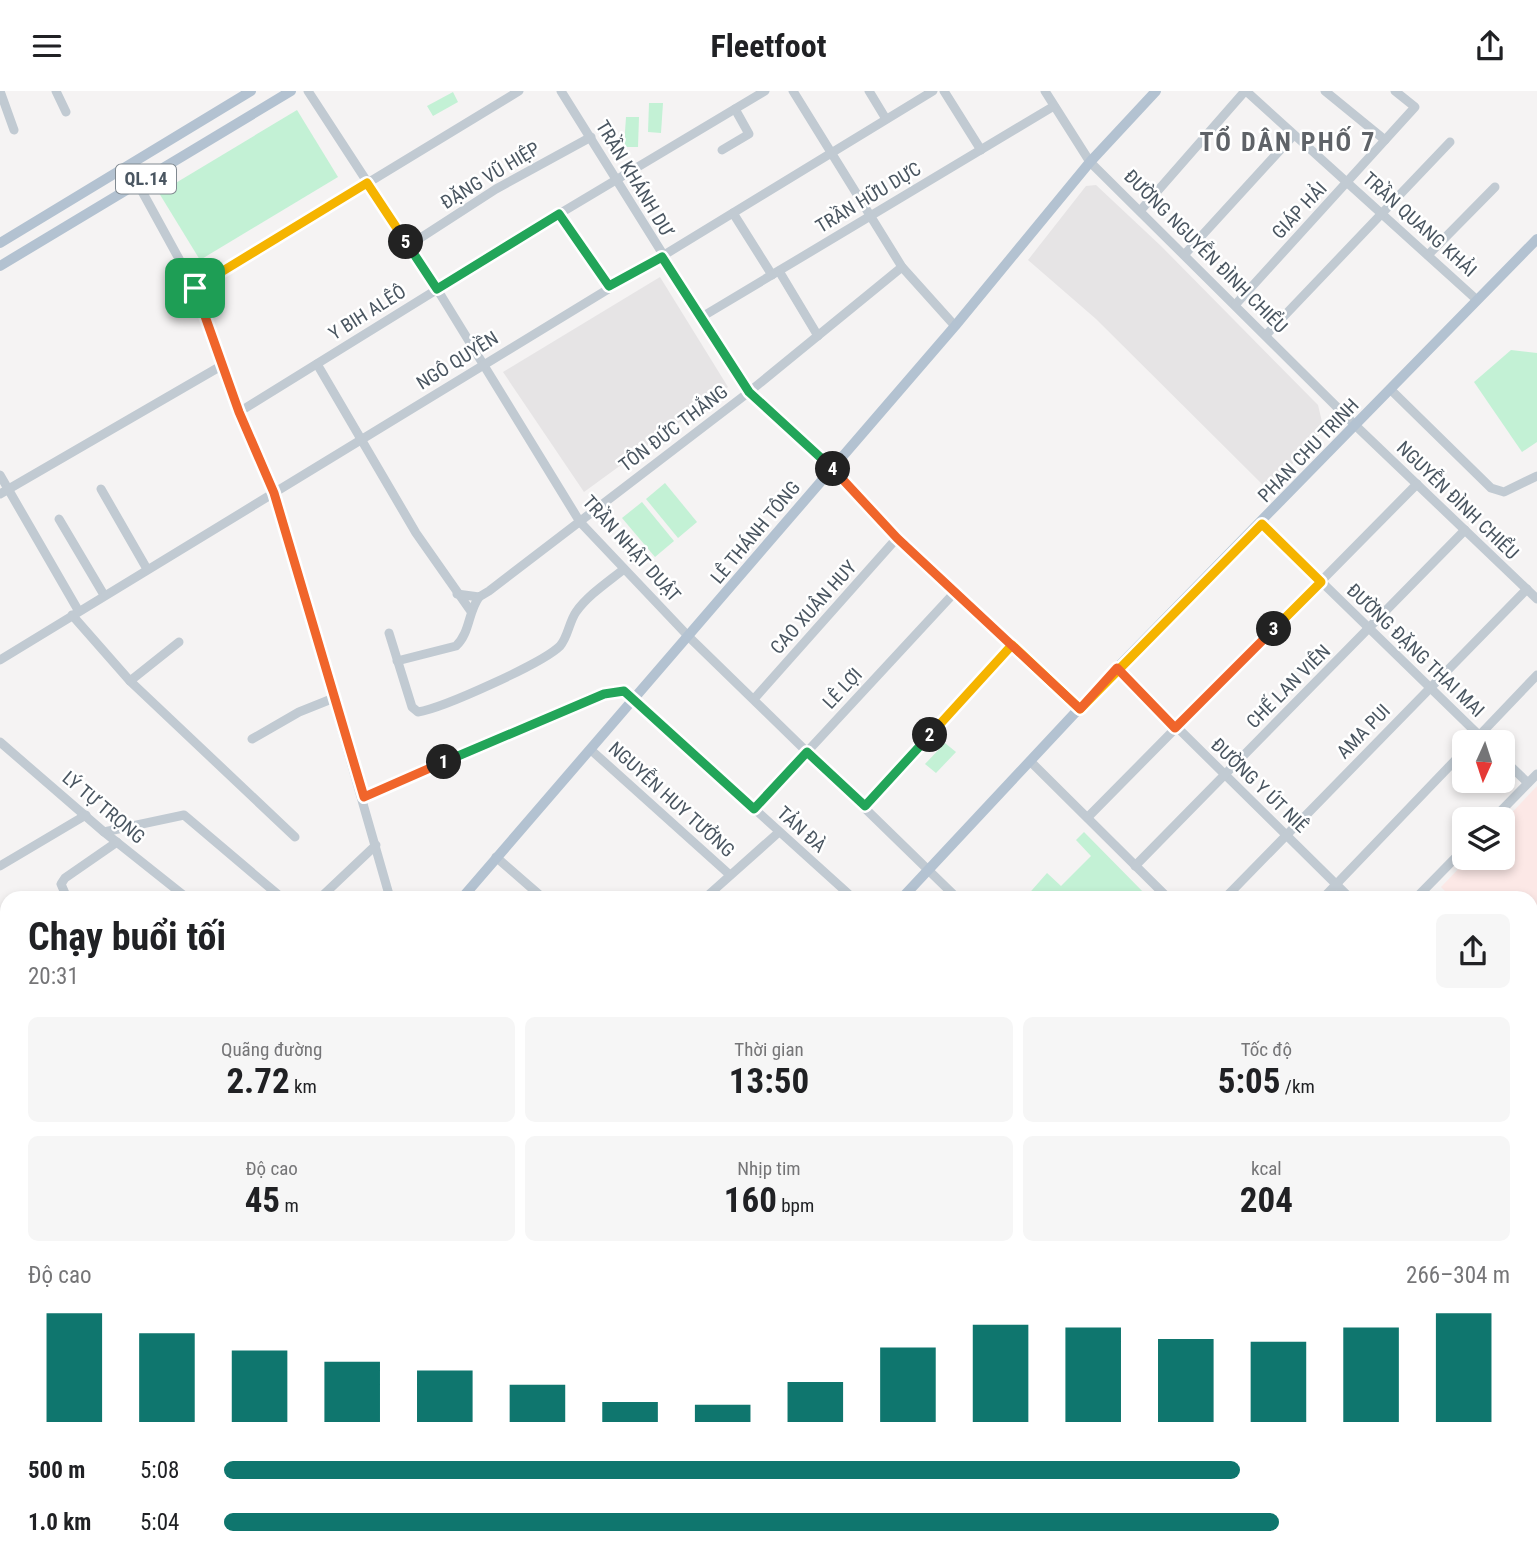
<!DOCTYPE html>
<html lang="vi">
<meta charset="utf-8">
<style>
:root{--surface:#fff;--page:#f6f6f6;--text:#202124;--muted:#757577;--accent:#0f766e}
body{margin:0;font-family:"Roboto Condensed",sans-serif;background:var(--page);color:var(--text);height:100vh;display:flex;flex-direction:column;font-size:26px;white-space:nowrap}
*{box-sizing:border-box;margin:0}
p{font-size:23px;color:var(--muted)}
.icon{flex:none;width:38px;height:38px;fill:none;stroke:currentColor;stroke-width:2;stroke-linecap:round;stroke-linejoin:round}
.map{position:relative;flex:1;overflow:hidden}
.sheet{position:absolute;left:0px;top:800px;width:1538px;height:674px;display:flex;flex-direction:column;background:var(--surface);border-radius:21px 21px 0 0;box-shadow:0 4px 10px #0003}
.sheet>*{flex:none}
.needle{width:46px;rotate:183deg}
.tools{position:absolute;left:1452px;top:639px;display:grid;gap:14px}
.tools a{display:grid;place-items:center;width:63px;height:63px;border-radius:10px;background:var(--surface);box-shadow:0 4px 10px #0003;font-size:35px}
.pin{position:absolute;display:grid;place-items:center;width:60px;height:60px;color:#fff;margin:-30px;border-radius:14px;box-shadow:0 4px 10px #0006}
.km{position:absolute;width:35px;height:35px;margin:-18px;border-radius:50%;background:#222;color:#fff;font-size:19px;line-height:35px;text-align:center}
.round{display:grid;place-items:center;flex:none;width:74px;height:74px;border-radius:10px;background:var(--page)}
.headline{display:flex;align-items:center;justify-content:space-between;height:119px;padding:0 28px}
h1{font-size:38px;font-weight:700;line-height:52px}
.figures{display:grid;grid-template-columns:repeat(3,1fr);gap:10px;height:119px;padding:7px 28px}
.figures div{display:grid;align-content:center;border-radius:10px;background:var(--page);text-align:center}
.figures b{font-size:35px;font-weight:700}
.figures small{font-size:19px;font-weight:400}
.figures p{font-size:19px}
.chart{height:196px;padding:14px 28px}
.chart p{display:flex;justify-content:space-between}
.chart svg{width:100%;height:126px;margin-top:7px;stroke:var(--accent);stroke-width:6}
ul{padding:0 28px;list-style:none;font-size:23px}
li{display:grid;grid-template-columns:112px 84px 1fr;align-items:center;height:52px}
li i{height:18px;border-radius:9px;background:var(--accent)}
header{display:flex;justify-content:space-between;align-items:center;height:91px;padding:0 28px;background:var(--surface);font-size:32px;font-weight:700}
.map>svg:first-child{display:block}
.education{fill:#e6e4e5}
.medical{fill:#fce8e6}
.green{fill:#c3f1d5}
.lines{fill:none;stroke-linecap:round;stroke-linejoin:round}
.minor{stroke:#c1cad2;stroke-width:9}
.major{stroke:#b3c2d1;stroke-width:10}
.split-1-casing{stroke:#fff;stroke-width:14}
.split-2-casing{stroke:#fff;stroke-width:14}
.split-3-casing{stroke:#fff;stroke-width:14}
.split-4-casing{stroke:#fff;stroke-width:14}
.split-5-casing{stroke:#fff;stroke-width:14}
.split-6-casing{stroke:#fff;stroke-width:14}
.split-1{stroke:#f0652b;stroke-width:9}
.split-2{stroke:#22a559;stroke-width:9}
.split-3{stroke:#f5b400;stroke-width:9}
.split-4{stroke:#f0652b;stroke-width:9}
.split-5{stroke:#22a559;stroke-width:9}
.split-6{stroke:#f5b400;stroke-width:9}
.labels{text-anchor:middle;stroke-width:5;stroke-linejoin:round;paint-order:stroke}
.shield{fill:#fff;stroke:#808990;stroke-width:2}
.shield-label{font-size:18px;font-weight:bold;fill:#4a5661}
.street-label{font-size:19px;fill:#4a5661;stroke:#fff}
.district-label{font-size:26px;font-weight:bold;letter-spacing:2px;fill:#5f6368;stroke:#fff}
</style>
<header><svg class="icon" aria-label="menu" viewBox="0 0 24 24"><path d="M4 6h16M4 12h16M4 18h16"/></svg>Fleetfoot<svg class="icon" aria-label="share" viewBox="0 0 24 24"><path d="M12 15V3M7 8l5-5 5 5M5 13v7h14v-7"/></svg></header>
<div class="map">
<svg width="1537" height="1473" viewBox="0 0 1537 1473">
<rect width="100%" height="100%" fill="#f5f3f3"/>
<g class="education">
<path d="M1096 94 1161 155 1318 314 1324 339 1268 399 1096 228 1028 169 1086 95Z"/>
<path d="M660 186 728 296 584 401 503 281Z"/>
</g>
<path class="medical" d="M1537 695V862L1531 868V807H1452L1441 796 1469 767 1503 766V731Z"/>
<g class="green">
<path d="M453 1 458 11 433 25 427 15Z"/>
<path d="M649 12H663L661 42 648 41Z"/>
<path d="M297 19 338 86 200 169 159 102Z"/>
<path d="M626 26H639L638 56H624Z"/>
<path d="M1511 259 1537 262V351L1522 361 1474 291Z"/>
<path d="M665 392 697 431 678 447 646 408Z"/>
<path d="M642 411 674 450 655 466 622 427Z"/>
<path d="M945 652 956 661 936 682 925 673Z"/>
<path d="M1084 741 1149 807H1025L1047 782 1061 795 1091 765 1076 749Z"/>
</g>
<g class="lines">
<g class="minor">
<path d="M0 0 14 39"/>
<path d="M56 0 66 21"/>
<path d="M308 0 437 198 580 431 689 546 957 807"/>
<path d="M561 0 749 301 832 377 897 447 1080 618"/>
<path d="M793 0 902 176 955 235"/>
<path d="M869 0 886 28"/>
<path d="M944 0 981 59"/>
<path d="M1045 0 1090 71 1356 335 1537 508"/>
<path d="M1246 0 1477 209"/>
<path d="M1325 0 1385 49"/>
<path d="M722 59 749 43 735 18"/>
<path d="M138 93 195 197 221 275 274 402 390 807"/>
<path d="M1140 120 1245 0"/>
<path d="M733 122 772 184"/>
<path d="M559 123 609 195"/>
<path d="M408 155 496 98 591 46"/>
<path d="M1185 163 1293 45"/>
<path d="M1428 164 1495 96"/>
<path d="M779 180 818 245"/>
<path d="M195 197 519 0"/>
<path d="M1236 213 1415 16 1395 0"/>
<path d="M700 227 1054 15"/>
<path d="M1266 244 1450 51"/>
<path d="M317 273 416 442 470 519"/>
<path d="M1390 298 1491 397 1504 401 1537 385"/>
<path d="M239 321 559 123 765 0"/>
<path d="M0 384 78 519"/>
<path d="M101 398 147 478"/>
<path d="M0 403 221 275"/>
<path d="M59 428 104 504"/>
<path d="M1262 433 1486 651"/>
<path d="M457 503 479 506 489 500 749 301 902 176"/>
<path d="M72 524 130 590 295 746"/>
<path d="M389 542 412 616 418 621C443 617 543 572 560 555 568 546 569 531 576 521 588 504 608 491 624 478"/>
<path d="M0 569 933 0"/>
<path d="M397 570 456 555C470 542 468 521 479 506"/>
<path d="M1117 577 1350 807"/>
<path d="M130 590 179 551"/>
<path d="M754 608 897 447"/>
<path d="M252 648 299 621 334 607"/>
<path d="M0 651 104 741 187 807"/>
<path d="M1473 651 1537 584"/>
<path d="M591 659 730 784"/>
<path d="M1503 668 1528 692"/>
<path d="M1030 670 1168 807"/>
<path d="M364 706 604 603 624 600 853 807"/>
<path d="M865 715 1012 554"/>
<path d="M754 718 956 500"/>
<path d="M1088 726 1417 393"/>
<path d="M1493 728 1537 683"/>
<path d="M104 741 184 724 282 807"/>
<path d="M496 766 543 807"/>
<path d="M0 775 86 724"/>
<path d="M1135 775 1465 439"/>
<path d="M67 807 61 793 65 787 117 751"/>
<path d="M320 807 376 754"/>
<path d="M705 807 779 741"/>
<path d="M1225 807 1527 498"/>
<path d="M1323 807 1465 659"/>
<path d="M1416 807 1465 757"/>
<path d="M1531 880 1537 874"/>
<path d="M1531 1067H1537"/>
<path d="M0 1112 7 1103"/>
<path d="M1531 1166H1537"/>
<path d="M0 1192 7 1184"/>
<path d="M0 1253 7 1261"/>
<path d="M1531 1258 1537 1259"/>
<path d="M1531 1373H1537"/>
<path d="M0 1447 7 1455"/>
<path d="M17 1466 23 1473"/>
<path d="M206 1466 212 1473"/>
<path d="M518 1466 519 1473"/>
<path d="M693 1466 695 1473"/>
<path d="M911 1466 918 1473"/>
<path d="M1091 1466 1097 1473"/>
<path d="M62 1473 68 1466"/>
<path d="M869 1473 875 1466"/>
<path d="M966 1473 972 1466"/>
<path d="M1065 1473 1071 1466"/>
<path d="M1219 1473 1225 1466"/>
</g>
<g class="major">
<path d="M0 152 251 0"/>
<path d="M0 175 291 0"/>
<path d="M462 807 955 235 1090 71 1156 0"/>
<path d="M902 807 1117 577 1537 148"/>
<path d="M0 1332 7 1324"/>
<path d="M253 1473 260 1466"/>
</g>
</g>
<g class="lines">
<g class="split-1-casing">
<path id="split-1" d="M195 197 239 321 274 402 364 706 444 671"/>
</g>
<g class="split-2-casing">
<path id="split-2" d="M444 671 604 603 624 600 754 718 807 661 865 715 930 644"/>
</g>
<g class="split-3-casing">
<path id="split-3" d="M930 644 1012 554 1080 618 1262 433 1321 491 1274 538"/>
</g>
<g class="split-4-casing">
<path id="split-4" d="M833 378 897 447 1080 618 1117 577 1175 637 1274 538"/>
</g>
<g class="split-5-casing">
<path id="split-5" d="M406 151 437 198 559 123 609 195 662 166 749 301 833 378"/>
</g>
<g class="split-6-casing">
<path id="split-6" d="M195 197 367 92 406 151"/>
</g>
<use href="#split-1" class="split-1"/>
<use href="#split-2" class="split-2"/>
<use href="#split-3" class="split-3"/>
<use href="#split-4" class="split-4"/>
<use href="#split-5" class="split-5"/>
<use href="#split-6" class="split-6"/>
</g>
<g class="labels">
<rect class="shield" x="116" y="73.5" width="60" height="29" rx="5"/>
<g class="shield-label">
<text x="146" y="94">QL.14</text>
</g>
<g class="street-label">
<text transform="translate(490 84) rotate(-31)" y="7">ĐẶNG VŨ HIỆP</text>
<text transform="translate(635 87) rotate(59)" y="7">TRẦN KHÁNH DƯ</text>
<text transform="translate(868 106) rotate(-31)" y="7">TRẦN HỮU DỰC</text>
<text transform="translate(1299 119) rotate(-47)" y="7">GIÁP HẢI</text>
<text transform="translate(1420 133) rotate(42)" y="7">TRẦN QUANG KHẢI</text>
<text transform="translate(1206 160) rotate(45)" y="7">ĐƯỜNG NGUYỄN ĐÌNH CHIỂU</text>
<text transform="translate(367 221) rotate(-32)" y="7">Y BIH ALÊÔ</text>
<text transform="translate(457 269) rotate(-32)" y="7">NGÔ QUYỀN</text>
<text transform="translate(673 337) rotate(-37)" y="7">TÔN ĐỨC THẮNG</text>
<text transform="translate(1308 359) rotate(-46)" y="7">PHAN CHU TRINH</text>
<text transform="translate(1458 409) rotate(44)" y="7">NGUYỄN ĐÌNH CHIỂU</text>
<text transform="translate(755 441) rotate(-50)" y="7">LÊ THÁNH TÔNG</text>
<text transform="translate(632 457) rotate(48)" y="7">TRẦN NHẬT DUẬT</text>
<text transform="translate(813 516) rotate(-48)" y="7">CAO XUÂN HUY</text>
<text transform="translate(1416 559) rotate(44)" y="7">ĐƯỜNG ĐẶNG THAI MAI</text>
<text transform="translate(1288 595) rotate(-45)" y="7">CHẾ LAN VIÊN</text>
<text transform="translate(842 597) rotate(-47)" y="7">LÊ LỢI</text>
<text transform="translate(1363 640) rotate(-46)" y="7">AMA PUI</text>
<text transform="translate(1260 694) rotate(44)" y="7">ĐƯỜNG Y ÚT NIÊ</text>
<text transform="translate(672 708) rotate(42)" y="7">NGUYỄN HUY TƯỞNG</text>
<text transform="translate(104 716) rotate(40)" y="7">LÝ TỰ TRỌNG</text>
<text transform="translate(802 738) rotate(42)" y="7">TẢN ĐÀ</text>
</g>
<g class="district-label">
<text x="1288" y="60">TỔ DÂN PHỐ 7</text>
</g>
</g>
</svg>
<div class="tools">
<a><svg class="needle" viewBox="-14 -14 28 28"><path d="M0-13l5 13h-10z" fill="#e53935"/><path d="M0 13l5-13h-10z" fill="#757577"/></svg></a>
<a><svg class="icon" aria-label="layers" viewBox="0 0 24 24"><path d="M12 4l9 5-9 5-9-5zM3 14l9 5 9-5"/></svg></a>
</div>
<div class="pin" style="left:195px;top:197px;background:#1e9e55"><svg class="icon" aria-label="arrive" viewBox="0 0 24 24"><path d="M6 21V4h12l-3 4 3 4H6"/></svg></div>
<b class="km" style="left:444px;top:671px">1</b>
<b class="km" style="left:930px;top:644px">2</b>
<b class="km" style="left:1274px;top:538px">3</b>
<b class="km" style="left:833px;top:378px">4</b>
<b class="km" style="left:406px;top:151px">5</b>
<section class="sheet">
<div class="headline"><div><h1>Chạy buổi tối</h1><p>20:31</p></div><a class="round"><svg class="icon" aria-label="share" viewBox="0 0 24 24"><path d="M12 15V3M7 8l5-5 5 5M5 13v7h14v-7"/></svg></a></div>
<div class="figures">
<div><p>Quãng đường</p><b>2.72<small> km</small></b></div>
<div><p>Thời gian</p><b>13:50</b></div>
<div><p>Tốc độ</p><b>5:05<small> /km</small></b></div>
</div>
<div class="figures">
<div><p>Độ cao</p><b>45<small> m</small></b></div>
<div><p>Nhịp tim</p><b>160<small> bpm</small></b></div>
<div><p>kcal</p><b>204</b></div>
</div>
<div class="chart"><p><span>Độ cao</span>266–304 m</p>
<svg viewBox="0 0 160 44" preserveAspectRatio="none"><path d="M5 44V6M15 44V13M25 44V19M35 44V23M45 44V26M55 44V31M65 44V37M75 44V38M85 44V30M95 44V18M105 44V10M115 44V11M125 44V15M135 44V16M145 44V11M155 44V6"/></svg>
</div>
<ul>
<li><b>500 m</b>5:08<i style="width:79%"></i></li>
<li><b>1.0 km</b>5:04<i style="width:82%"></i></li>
</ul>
</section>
</div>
